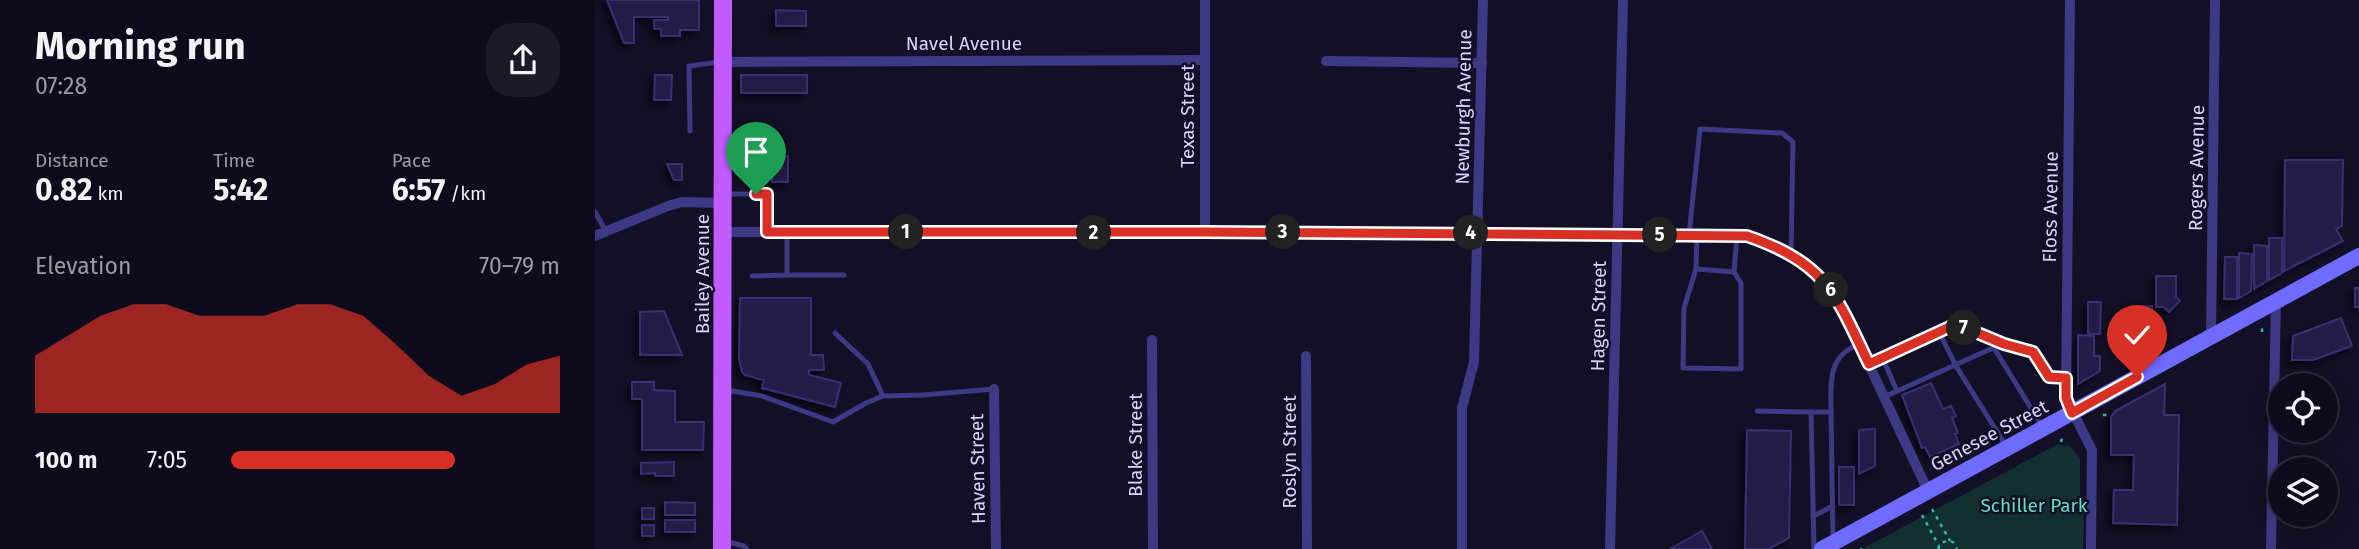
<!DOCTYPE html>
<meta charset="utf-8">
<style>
:root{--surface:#0e0b1c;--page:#1c1929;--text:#f1f3f6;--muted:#9b9ba3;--line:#2e2b3b;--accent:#d93025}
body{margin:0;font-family:"Fira Sans",sans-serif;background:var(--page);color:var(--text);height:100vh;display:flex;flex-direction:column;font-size:26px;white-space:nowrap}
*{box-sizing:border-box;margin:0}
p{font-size:23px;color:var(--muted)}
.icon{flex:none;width:38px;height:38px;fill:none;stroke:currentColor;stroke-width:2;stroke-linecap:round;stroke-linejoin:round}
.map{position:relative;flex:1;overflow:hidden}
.side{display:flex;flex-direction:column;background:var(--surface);width:595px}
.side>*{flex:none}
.buttons{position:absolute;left:1673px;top:373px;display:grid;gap:14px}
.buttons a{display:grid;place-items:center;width:70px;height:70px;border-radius:50%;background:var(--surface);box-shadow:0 4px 18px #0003,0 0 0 2px var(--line);font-size:35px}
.pin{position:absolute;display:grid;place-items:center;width:60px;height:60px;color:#fff;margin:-72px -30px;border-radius:50% 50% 50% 0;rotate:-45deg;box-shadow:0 0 7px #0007}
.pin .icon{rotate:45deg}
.km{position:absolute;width:35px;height:35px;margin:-18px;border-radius:50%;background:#222;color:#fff;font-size:19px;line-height:35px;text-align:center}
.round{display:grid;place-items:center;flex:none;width:74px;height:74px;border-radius:28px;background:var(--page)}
.overview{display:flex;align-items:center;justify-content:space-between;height:119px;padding:0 35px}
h1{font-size:38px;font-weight:700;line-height:52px}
.stats{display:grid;grid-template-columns:repeat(3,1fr);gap:10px;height:119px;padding:7px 35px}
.stats div{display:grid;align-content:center}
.stats b{font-size:30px;font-weight:700}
.stats small{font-size:19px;font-weight:400}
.stats p{font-size:19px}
.chart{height:196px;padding:14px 35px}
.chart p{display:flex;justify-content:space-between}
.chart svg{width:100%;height:126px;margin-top:7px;fill:var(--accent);opacity:.7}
ul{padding:0 35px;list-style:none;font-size:23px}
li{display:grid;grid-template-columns:112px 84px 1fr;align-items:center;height:52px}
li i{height:18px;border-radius:9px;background:var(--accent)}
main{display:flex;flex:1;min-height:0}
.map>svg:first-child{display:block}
.green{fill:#12302f}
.building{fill:#241b47;stroke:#3b2d73;stroke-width:2;filter:url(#shadow)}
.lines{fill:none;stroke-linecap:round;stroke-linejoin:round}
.path{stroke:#2fb8b0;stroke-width:2.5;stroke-dasharray:3.5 5;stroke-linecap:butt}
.service{stroke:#3d3a85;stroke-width:5}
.minor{stroke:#3d3a85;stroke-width:10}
.secondary{stroke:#6f6bff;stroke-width:16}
.primary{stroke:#c25bff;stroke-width:18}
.route-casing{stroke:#fff;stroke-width:14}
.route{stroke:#d93025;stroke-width:9}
.labels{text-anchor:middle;stroke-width:5;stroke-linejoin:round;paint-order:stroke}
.street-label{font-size:19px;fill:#d9d4ff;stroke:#130f26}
.park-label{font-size:19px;fill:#5fe0c0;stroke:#130f26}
</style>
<main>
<section class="side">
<div class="overview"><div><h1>Morning run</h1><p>07:28</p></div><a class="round"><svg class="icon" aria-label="share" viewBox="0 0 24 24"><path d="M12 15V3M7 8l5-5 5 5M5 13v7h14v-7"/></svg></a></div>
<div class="stats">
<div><p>Distance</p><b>0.82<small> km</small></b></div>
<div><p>Time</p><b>5:42</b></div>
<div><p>Pace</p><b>6:57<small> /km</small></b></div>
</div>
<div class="chart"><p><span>Elevation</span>70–79 m</p>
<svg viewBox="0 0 160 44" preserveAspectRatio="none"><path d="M0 44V24L10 17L20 10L30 6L40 6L50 10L60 10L70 10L80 6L90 6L100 10L110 20L120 31L130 38L140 34L150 27L160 24V44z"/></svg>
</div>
<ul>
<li><b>100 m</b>7:05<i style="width:68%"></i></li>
</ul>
</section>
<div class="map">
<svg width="1764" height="549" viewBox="0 0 1764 549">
<defs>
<filter id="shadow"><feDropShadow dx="-4" dy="4" stdDeviation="3.5" flood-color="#0009"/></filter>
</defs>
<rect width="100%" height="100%" fill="#130f26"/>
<path class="green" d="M1463 444 1475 446 1485 458V512H1489L1488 549H1267Z"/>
<g class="building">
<path d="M12 0H104V30H85V36H66V29H59V20H73V17H39V43H29Z"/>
<path d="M181 10 211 11V26H181Z"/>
<path d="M60 75H77L76 100H59Z"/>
<rect x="146" y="75" width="66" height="18"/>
<rect x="177" y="156" width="16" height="26"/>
<path d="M1690 160H1748L1747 226 1741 229 1748 241 1689 271Z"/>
<path d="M72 164H87V180H79Z"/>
<path d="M1674 238H1687V273L1674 280Z"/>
<path d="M1659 245 1672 246V281L1659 289Z"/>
<path d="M1644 253 1657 254 1656 291 1644 298Z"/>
<path d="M1630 257H1642V299H1629Z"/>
<path d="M1561 276H1581V297L1585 301 1574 312 1569 307H1561Z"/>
<rect x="1760" y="288" width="4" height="19"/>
<path d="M145 298H216V355H228L229 370H214V375L246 383 240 407 167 388 169 380 150 375 147 372 144 359Z"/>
<path d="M1493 302H1506L1505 334H1493Z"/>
<path d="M1542 306H1557L1556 337H1542Z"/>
<path d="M1527 310 1538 311 1539 347H1524L1525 316H1527Z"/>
<path d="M69 311 87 355H45V312Z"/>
<path d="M1746 318 1757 346 1718 360H1697L1698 336Z"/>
<path d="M1483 335 1499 336V356H1505V371L1483 384Z"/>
<path d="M37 382H59V390L80 391V422H109L108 450H47V399H37Z"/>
<path d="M1336 383 1348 409 1356 406 1361 416 1357 418 1363 433 1360 434 1364 444 1335 457 1330 447 1327 448 1307 395Z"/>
<path d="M1570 384 1569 415H1584L1582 525 1518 523 1519 490H1538L1539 455H1516V417L1520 411Z"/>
<path d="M1280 429V466L1264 474V430Z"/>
<path d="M1152 430 1196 431 1194 538 1174 549H1150Z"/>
<path d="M79 462V476H60V473L46 474V463Z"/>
<rect x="1244" y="467" width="15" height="38"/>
<path d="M70 502 100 503V515H70Z"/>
<rect x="47" y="508" width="12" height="11"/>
<rect x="70" y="520" width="30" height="12"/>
<rect x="47" y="525" width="12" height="11"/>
<path d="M1107 531 1117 549H1075Z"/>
</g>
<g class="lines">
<g class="path">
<path d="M1667 332V327"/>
<path d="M1508 415H1513"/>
<path d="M1466 442 1467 438"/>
<path d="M1337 509 1355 541"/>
<path d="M1327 515 1344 546"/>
<path d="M1266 549V548"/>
<path d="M1343 549 1346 543 1352 541 1358 542 1362 549"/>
</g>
<g class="service">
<path d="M95 131 94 66 125 62"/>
<path d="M131 158H161V194"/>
<path d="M129 194H172L171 232"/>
<path d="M0 212 11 231"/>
<path d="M1094 235 1105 129 1187 133 1198 142 1196 254"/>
<path d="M1101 269 1139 272 1146 283V369L1088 368 1089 308 1101 269 1102 235"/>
<path d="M1139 272 1142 235"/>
<path d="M192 275H249"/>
<path d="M157 276 192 275V232"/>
<path d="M1344 332 1361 366 1411 446"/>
<path d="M240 333 273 364 288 396"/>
<path d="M1399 348 1447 426"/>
<path d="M131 390 167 396 238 422 271 403 288 396 328 395 399 389"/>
<path d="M1302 391 1287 357 1361 324 1409 343"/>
<path d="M1289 397 1409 343 1438 352 1454 377 1471 378"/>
<path d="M1162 411 1216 412 1219 549"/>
<path d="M1216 412H1236L1238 539"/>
<path d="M1236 412C1236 382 1232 357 1264 344"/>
<path d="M1218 516 1238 506"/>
<path d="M129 541 149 546 152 549"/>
</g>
<g class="minor">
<path d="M610 0V231"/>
<path d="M1475 0 1471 399 1497 450 1496 549"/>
<path d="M731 61 887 63"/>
<path d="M128 62 610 60"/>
<path d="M128 232 610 231 1152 236C1195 251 1220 266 1246 305L1333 491"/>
<path d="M0 236 73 206 87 202 128 203"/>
<path d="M1616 337 1620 0"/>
<path d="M557 340 558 549"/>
<path d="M711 356 712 549"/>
<path d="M399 389 401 549"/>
<path d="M867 549V408L879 362 888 0"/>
<path d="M1015 549 1028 0"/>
<path d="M1676 549 1681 301"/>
</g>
<path class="secondary" d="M1227 549 1764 256"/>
<path class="primary" d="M127 549 128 0"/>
</g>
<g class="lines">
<g class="route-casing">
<path id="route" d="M161 194H172V232H610L1152 236C1232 264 1240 293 1274 364L1361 324 1409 344 1438 352 1454 377 1471 378V398L1477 413 1542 377"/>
</g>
<use href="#route" class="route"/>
</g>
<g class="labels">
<g class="street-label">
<text x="369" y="50">Navel Avenue</text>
<text transform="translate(868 107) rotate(-89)" y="7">Newburgh Avenue</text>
<text transform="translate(592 116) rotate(-90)" y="7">Texas Street</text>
<text transform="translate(1601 168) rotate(-89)" y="7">Rogers Avenue</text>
<text transform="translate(1455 207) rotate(-89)" y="7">Floss Avenue</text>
<text transform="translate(107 274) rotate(-90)" y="7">Bailey Avenue</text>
<text transform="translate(1003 316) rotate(-89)" y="7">Hagen Street</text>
<text transform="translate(1394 435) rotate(-28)" y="7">Genesee Street</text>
<text transform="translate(540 445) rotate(-90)" y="7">Blake Street</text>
<text transform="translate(694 452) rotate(-90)" y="7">Roslyn Street</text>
<text transform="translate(382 469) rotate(-91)" y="7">Haven Street</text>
</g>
<g class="park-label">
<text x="1439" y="512">Schiller Park</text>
</g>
</g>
</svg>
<div class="buttons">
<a><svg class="icon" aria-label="locate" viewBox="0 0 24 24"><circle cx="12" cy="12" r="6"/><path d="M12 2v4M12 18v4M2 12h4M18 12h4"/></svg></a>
<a><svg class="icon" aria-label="layers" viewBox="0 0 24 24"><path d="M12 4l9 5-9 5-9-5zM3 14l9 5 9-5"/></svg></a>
</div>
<div class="pin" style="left:161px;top:194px;background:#1e9e55"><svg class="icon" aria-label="arrive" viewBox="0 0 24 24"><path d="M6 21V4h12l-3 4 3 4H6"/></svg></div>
<div class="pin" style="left:1542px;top:377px;background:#d93025"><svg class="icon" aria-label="check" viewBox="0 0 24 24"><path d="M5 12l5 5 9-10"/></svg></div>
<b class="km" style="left:311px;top:232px">1</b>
<b class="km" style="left:499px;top:233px">2</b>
<b class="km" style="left:688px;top:232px">3</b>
<b class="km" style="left:876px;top:233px">4</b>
<b class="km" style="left:1065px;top:235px">5</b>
<b class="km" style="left:1236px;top:290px">6</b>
<b class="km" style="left:1369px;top:328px">7</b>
</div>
</main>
